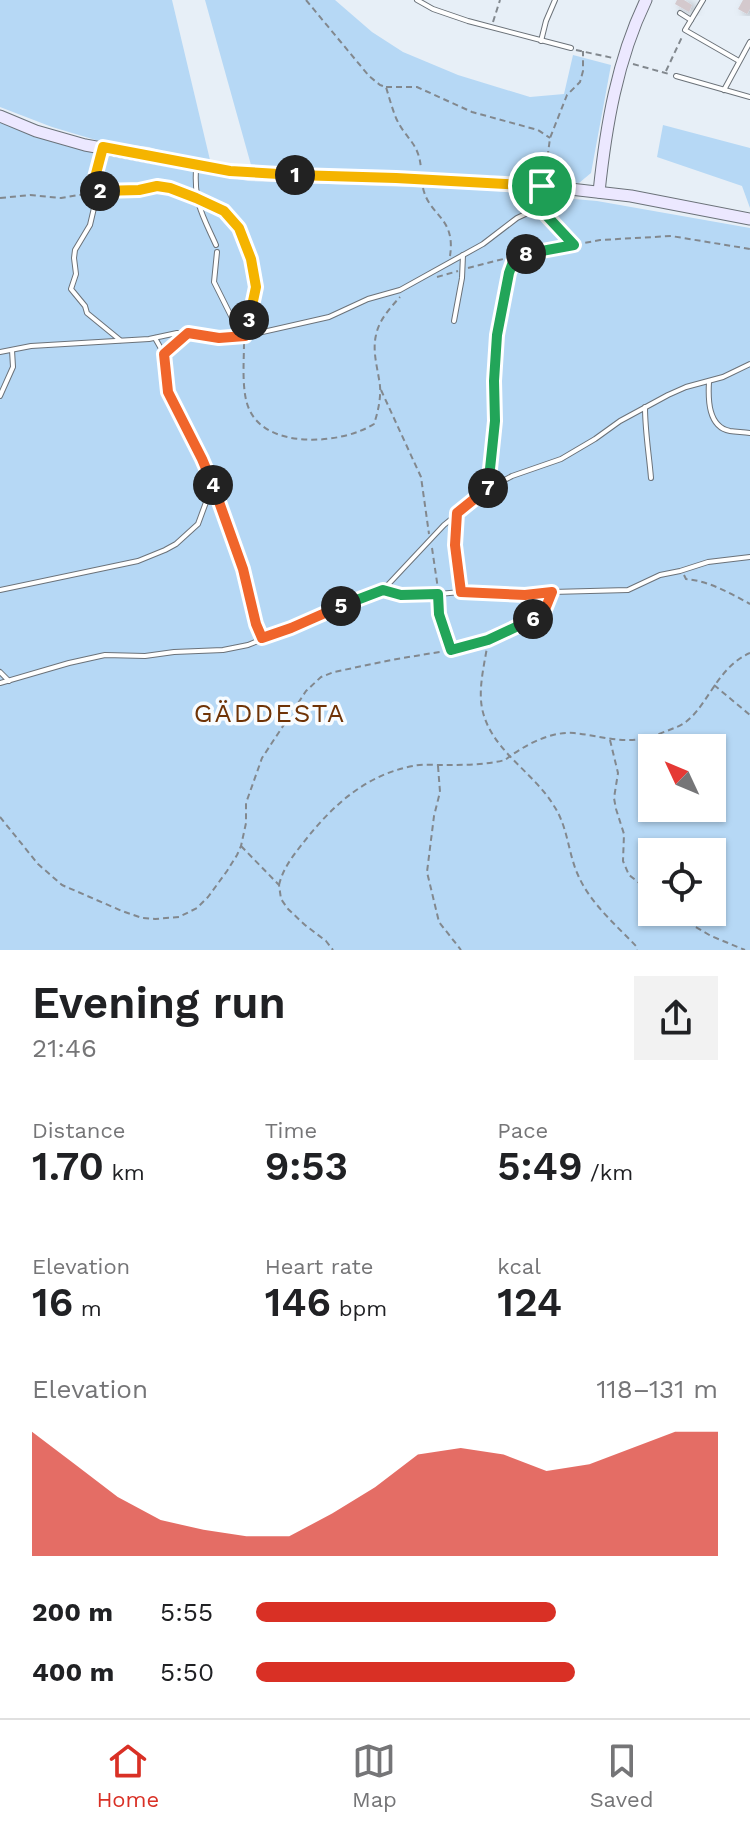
<!DOCTYPE html>
<meta charset="utf-8">
<style>
:root{--surface:#fff;--page:#f2f2f2;--text:#202124;--muted:#757577;--line:#e0e0e0;--accent:#d93025}
body{margin:0;font-family:"Work Sans",sans-serif;background:var(--page);color:var(--text);height:100vh;display:flex;flex-direction:column;font-size:30px;white-space:nowrap}
*{box-sizing:border-box;margin:0}
p{font-size:26px;color:var(--muted)}
.icon{flex:none;width:44px;height:44px;fill:none;stroke:currentColor;stroke-width:2;stroke-linecap:round;stroke-linejoin:round}
.map{position:relative;height:950px;overflow:hidden}
.details{display:flex;flex-direction:column;background:var(--surface);flex:1}
.details>*{flex:none}
.needle{width:52px;rotate:314deg}
.fabs{position:absolute;left:638px;top:734px;display:grid;gap:16px}
.fabs a{display:grid;place-items:center;width:88px;height:88px;border-radius:0px;background:var(--surface);box-shadow:0 2px 6px #0004;font-size:40px}
.pin{position:absolute;display:grid;place-items:center;width:68px;height:68px;color:#fff;margin:-34px;border:4px solid #fff;border-radius:50%;box-shadow:0 2px 8px #0007}
.km{position:absolute;width:40px;height:40px;margin:-20px;border-radius:50%;background:#222;color:#fff;font-size:22px;line-height:40px;text-align:center}
.round{display:grid;place-items:center;flex:none;width:84px;height:84px;border-radius:0px;background:var(--page)}
.headline{display:flex;align-items:center;justify-content:space-between;height:136px;padding:0 32px}
h1{font-size:44px;font-weight:600;line-height:60px}
.stats{display:grid;grid-template-columns:repeat(3,1fr);gap:12px;height:136px;padding:8px 32px}
.stats div{display:grid;align-content:center}
.stats b{font-size:40px;font-weight:600}
.stats small{font-size:22px;font-weight:400}
.stats p{font-size:22px}
.chart{height:224px;padding:16px 32px}
.chart p{display:flex;justify-content:space-between}
.chart svg{width:100%;height:144px;margin-top:8px;fill:var(--accent);opacity:.7}
ul{padding:0 32px;list-style:none;font-size:26px}
li{display:grid;grid-template-columns:128px 96px 1fr;align-items:center;height:60px}
li i{height:20px;border-radius:10px;background:var(--accent)}
.tabs{display:flex;justify-content:space-around;align-items:center;height:112px;border-top:2px solid var(--line);background:var(--surface);font-size:22px;color:var(--muted)}
.tabs a{display:grid;justify-items:center;gap:4px}
.tabs .selected{color:var(--accent)}
.map>svg:first-child{display:block}
.green{fill:#b6d8f5;fill-rule:evenodd}
.building{fill:#d4c9cd;filter:url(#shadow)}
.lines{fill:none;stroke-linecap:round;stroke-linejoin:round}
.lane-casing{stroke:#6b7279;stroke-width:6}
.secondary-casing{stroke:#6b7279;stroke-width:13}
.path{stroke:#82888e;stroke-width:2;stroke-dasharray:6 4;stroke-linecap:butt}
.lane{stroke:#fff;stroke-width:4}
.secondary{stroke:#ece8ff;stroke-width:11}
.split-1-casing{stroke:#fff;stroke-width:16}
.split-2-casing{stroke:#fff;stroke-width:16}
.split-3-casing{stroke:#fff;stroke-width:16}
.split-4-casing{stroke:#fff;stroke-width:16}
.split-5-casing{stroke:#fff;stroke-width:16}
.split-6-casing{stroke:#fff;stroke-width:16}
.split-7-casing{stroke:#fff;stroke-width:16}
.split-8-casing{stroke:#fff;stroke-width:16}
.split-9-casing{stroke:#fff;stroke-width:16}
.split-1{stroke:#f5b400;stroke-width:10}
.split-2{stroke:#f5b400;stroke-width:10}
.split-3{stroke:#f5b400;stroke-width:10}
.split-4{stroke:#f0652b;stroke-width:10}
.split-5{stroke:#f0652b;stroke-width:10}
.split-6{stroke:#22a559;stroke-width:10}
.split-7{stroke:#f0652b;stroke-width:10}
.split-8{stroke:#22a559;stroke-width:10}
.split-9{stroke:#22a559;stroke-width:10}
.labels{text-anchor:middle;stroke-width:7;stroke-linejoin:round;paint-order:stroke}
.neighbourhood-label{font-size:26px;letter-spacing:2px;fill:#6f3306;stroke:#f8fcff}
</style>
<div class="map">
<svg width="750" height="950" viewBox="0 0 750 950">
<defs>
<filter id="shadow"><feDropShadow dx="4.5" dy="2.5" stdDeviation="4" flood-color="#0004"/></filter>
</defs>
<rect width="100%" height="100%" fill="#e7eff7"/>
<g class="green">
<path d="M0 0H172L210 160 172 154 149 147 99 141 52 127 0 107Z"/>
<path d="M205 0H335L372 32 403 52 458 75 530 97 564 94 573 55 611 65 591 173 579 183 537 178 421 175 251 165Z"/>
<path d="M0 119 66 146 248 181 516 191 551 197 597 201 750 228V950H0ZM652 748H712V808H652ZM652 852H712V912H652Z"/>
<path d="M663 125 750 148V208L742 186 657 157Z"/>
</g>
<g class="building">
<path d="M677 0H684L692 5 689 12 675 4Z"/>
<path d="M743 0H750V9L747 14 738 9Z"/>
</g>
<g class="lines">
<g class="lane-casing">
<g id="lane">
<path d="M417 0 433 9 468 21 571 48"/>
<path d="M703 0 685 30 739 61"/>
<path d="M680 13 691 20"/>
<path d="M541 41 546 21 555 0"/>
<path d="M676 76 750 97"/>
<path d="M724 90 750 42"/>
<path d="M102 150 93 185 94 208 90 225 75 250 74 258 76 274 71 289 85 306 87 313 120 340"/>
<path d="M196 168C194 203 202 214 216 245"/>
<path d="M217 252 214 282 241 336"/>
<path d="M454 321 462 278 463 255"/>
<path d="M155 338 164 354 166 384 171 402 202 459 232 535 243 569 256 624 262 638"/>
<path d="M0 352 31 346 149 339 177 333 219 338 245 336 329 317 368 299 400 290 483 244 517 218 534 210 540 203 542 189"/>
<path d="M709 382C708 399 708 427 730 431 737 432 743 432 750 433"/>
<path d="M0 396 13 367 12 350"/>
<path d="M645 407C645 431 649 454 651 478"/>
<path d="M457 515 455 545 461 592"/>
<path d="M0 590 138 561 165 550 176 544 198 524 212 486"/>
<path d="M383 590 391 594 416 596 461 592 525 595 552 592 628 590 660 575 680 571 708 562 750 557"/>
<path d="M0 672 9 681"/>
<path d="M0 683 69 663 105 655 145 656 174 652 223 650 248 645 383 590 444 525 490 488 512 476 561 459 595 439 620 421 668 395 686 387 723 377 750 364"/>
</g>
</g>
<g class="secondary-casing">
<g id="secondary">
<path d="M0 116 36 131 85 145 230 171 298 175 396 178 527 184 631 196 750 219"/>
<path d="M599 192C606 126 617 60 646 0"/>
</g>
</g>
<g class="path">
<path d="M306 0 369 76 380 85 386 87C389 97 392 108 396 118 406 140 419 142 421 169"/>
<path d="M493 22 500 0"/>
<path d="M576 50 613 58"/>
<path d="M633 64 669 74"/>
<path d="M666 71 682 37"/>
<path d="M386 87H417L472 112 538 130 550 138"/>
<path d="M545 177 550 138 567 95 580 82 583 71V51"/>
<path d="M423 188C429 216 456 217 450 256"/>
<path d="M99 191 139 190 157 186 191 196"/>
<path d="M0 198 30 195 61 198 85 194"/>
<path d="M204 201 224 211 239 228 251 259 256 287 246 329"/>
<path d="M544 210 553 224 573 244"/>
<path d="M468 268 515 256 600 240 671 236 750 249"/>
<path d="M437 277 458 271"/>
<path d="M244 343C244 362 241 394 250 411 269 450 343 444 374 424 378 412 381 398 380 386 378 369 372 352 376 335 379 320 390 308 400 297"/>
<path d="M167 350 181 339"/>
<path d="M381 390 421 477 429 534"/>
<path d="M490 480V458L495 421 494 381 497 335 509 273 515 257"/>
<path d="M432 548 438 589"/>
<path d="M684 575 686 579C709 581 730 593 750 604"/>
<path d="M439 600V614L451 650"/>
<path d="M488 641C485 662 478 687 482 708 490 750 534 772 554 806 568 827 568 853 578 875 590 903 616 925 636 946L637 950"/>
<path d="M714 685 750 715"/>
<path d="M610 740 618 773 614 798 616 809 624 834 623 861 629 875 647 889 652 899"/>
<path d="M438 766 440 792 434 816 427 872 439 922 461 950"/>
<path d="M0 817 38 864 62 885 122 911 142 918 155 919 179 917 197 908 208 897 227 871 237 855 241 846 246 823V803L262 758 306 691 321 677 334 672 391 660 451 650 488 640 540 616 544 612 551 598"/>
<path d="M241 846 279 885 281 899 288 909 305 925 326 941 333 950"/>
<path d="M279 885C283 868 293 856 303 843 332 806 365 775 413 766 422 764 434 765 444 765 464 765 485 765 505 760 523 746 550 731 574 733 596 735 619 743 642 739 653 737 666 731 677 727 706 715 714 668 750 653"/>
<path d="M670 912 711 936 745 950"/>
</g>
<use href="#lane" class="lane"/>
<use href="#secondary" class="secondary"/>
</g>
<g class="lines">
<g class="split-1-casing">
<path id="split-1" d="M295 175 396 178 542 186"/>
</g>
<g class="split-2-casing">
<path id="split-2" d="M100 191 95 192 93 185 103 147 230 171 295 175"/>
</g>
<g class="split-3-casing">
<path id="split-3" d="M100 191 139 190 157 186 170 188 196 198 224 211 239 228 251 259 256 287 249 320"/>
</g>
<g class="split-4-casing">
<path id="split-4" d="M213 485 202 459 168 392 164 354 188 333 219 338 245 336 249 320"/>
</g>
<g class="split-5-casing">
<path id="split-5" d="M213 485 243 569 256 624 262 638 291 628 341 606"/>
</g>
<g class="split-6-casing">
<path id="split-6" d="M341 606 383 590 401 595 438 594 439 614 451 650 488 640 533 619"/>
</g>
<g class="split-7-casing">
<path id="split-7" d="M488 488 457 513 455 545 461 592 525 595 552 592 544 612 533 619"/>
</g>
<g class="split-8-casing">
<path id="split-8" d="M488 488 495 421 494 381 497 335 509 273 515 256 526 254"/>
</g>
<g class="split-9-casing">
<path id="split-9" d="M526 254 574 245 546 215 541 201 542 186"/>
</g>
<use href="#split-1" class="split-1"/>
<use href="#split-2" class="split-2"/>
<use href="#split-3" class="split-3"/>
<use href="#split-4" class="split-4"/>
<use href="#split-5" class="split-5"/>
<use href="#split-6" class="split-6"/>
<use href="#split-7" class="split-7"/>
<use href="#split-8" class="split-8"/>
<use href="#split-9" class="split-9"/>
</g>
<g class="labels">
<g class="neighbourhood-label">
<text x="270" y="722">GÄDDESTA</text>
</g>
</g>
</svg>
<div class="fabs">
<a><svg class="needle" viewBox="-14 -14 28 28"><path d="M0-13l5 13h-10z" fill="#e53935"/><path d="M0 13l5-13h-10z" fill="#757577"/></svg></a>
<a><svg class="icon" aria-label="locate" viewBox="0 0 24 24"><circle cx="12" cy="12" r="6"/><path d="M12 2v4M12 18v4M2 12h4M18 12h4"/></svg></a>
</div>
<div class="pin" style="left:542px;top:186px;background:#1e9e55"><svg class="icon" aria-label="arrive" viewBox="0 0 24 24"><path d="M6 21V4h12l-3 4 3 4H6"/></svg></div>
<b class="km" style="left:295px;top:175px">1</b>
<b class="km" style="left:100px;top:191px">2</b>
<b class="km" style="left:249px;top:320px">3</b>
<b class="km" style="left:213px;top:485px">4</b>
<b class="km" style="left:341px;top:606px">5</b>
<b class="km" style="left:533px;top:619px">6</b>
<b class="km" style="left:488px;top:488px">7</b>
<b class="km" style="left:526px;top:254px">8</b>
</div>
<section class="details">
<div class="headline"><div><h1>Evening run</h1><p>21:46</p></div><a class="round"><svg class="icon" aria-label="share" viewBox="0 0 24 24"><path d="M12 15V3M7 8l5-5 5 5M5 13v7h14v-7"/></svg></a></div>
<div class="stats">
<div><p>Distance</p><b>1.70<small> km</small></b></div>
<div><p>Time</p><b>9:53</b></div>
<div><p>Pace</p><b>5:49<small> /km</small></b></div>
</div>
<div class="stats">
<div><p>Elevation</p><b>16<small> m</small></b></div>
<div><p>Heart rate</p><b>146<small> bpm</small></b></div>
<div><p>kcal</p><b>124</b></div>
</div>
<div class="chart"><p><span>Elevation</span>118–131 m</p>
<svg viewBox="0 0 160 44" preserveAspectRatio="none"><path d="M0 44V6L10 16L20 26L30 33L40 36L50 38L60 38L70 31L80 23L90 13L100 11L110 13L120 18L130 16L140 11L150 6L160 6V44z"/></svg>
</div>
<ul>
<li><b>200 m</b>5:55<i style="width:65%"></i></li>
<li><b>400 m</b>5:50<i style="width:69%"></i></li>
</ul>
</section>
<nav class="tabs">
<a class="selected"><svg class="icon" aria-label="home" viewBox="0 0 24 24"><path d="M3 11l9-7 9 7M6 9v11h12V9"/></svg>Home</a>
<a><svg class="icon" aria-label="map" viewBox="0 0 24 24"><path d="M3 6l6-2 6 2 6-2v14l-6 2-6-2-6 2zM9 4v14M15 6v14"/></svg>Map</a>
<a><svg class="icon" aria-label="saved" viewBox="0 0 24 24"><path d="M7 4h10v16l-5-4-5 4z"/></svg>Saved</a>
</nav>
